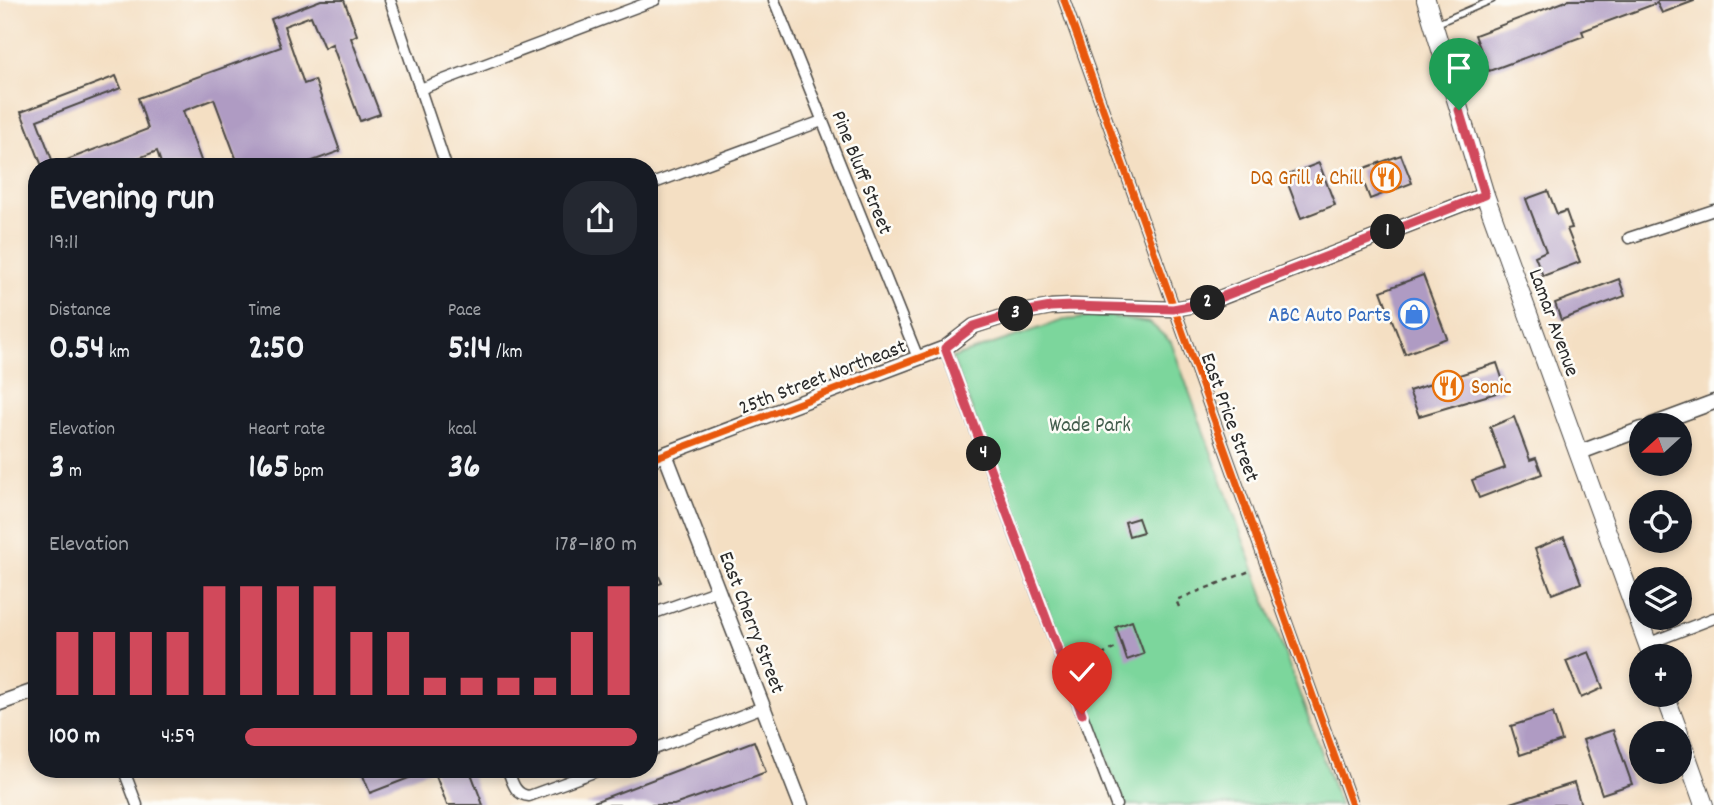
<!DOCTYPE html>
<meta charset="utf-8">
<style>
:root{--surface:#171b24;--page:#242831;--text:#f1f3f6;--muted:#9ea1a6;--accent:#d1495b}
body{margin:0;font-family:Dekko,sans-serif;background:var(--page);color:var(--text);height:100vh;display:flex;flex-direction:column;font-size:26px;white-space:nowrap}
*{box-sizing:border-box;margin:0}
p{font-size:23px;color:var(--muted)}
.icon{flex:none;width:38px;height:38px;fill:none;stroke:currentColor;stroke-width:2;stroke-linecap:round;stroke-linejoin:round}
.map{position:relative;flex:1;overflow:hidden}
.panel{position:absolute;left:28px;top:158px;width:630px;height:620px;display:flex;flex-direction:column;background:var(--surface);border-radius:28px;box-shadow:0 4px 10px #0003}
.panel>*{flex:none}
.needle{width:46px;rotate:249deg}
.buttons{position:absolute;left:1629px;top:413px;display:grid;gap:14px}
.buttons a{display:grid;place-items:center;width:63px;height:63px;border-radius:50%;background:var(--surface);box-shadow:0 4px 10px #0003;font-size:35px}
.pin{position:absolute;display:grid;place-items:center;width:60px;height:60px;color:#fff;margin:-72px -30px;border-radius:50% 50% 50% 0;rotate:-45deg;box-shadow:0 0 7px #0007}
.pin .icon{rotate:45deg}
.km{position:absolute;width:35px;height:35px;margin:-18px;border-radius:50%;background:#222;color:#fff;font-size:19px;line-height:35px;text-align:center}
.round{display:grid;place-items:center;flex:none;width:74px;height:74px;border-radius:28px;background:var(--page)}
.headline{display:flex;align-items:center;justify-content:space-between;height:119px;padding:0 21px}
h1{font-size:38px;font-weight:700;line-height:52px}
.metrics{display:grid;grid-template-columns:repeat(3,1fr);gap:10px;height:119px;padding:7px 21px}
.metrics div{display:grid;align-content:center}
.metrics b{font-size:35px;font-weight:700}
.metrics small{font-size:19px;font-weight:400}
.metrics p{font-size:19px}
.chart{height:196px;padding:14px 21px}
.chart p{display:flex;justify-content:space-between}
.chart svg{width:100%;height:126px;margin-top:7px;stroke:var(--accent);stroke-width:6}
ul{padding:0 21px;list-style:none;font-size:23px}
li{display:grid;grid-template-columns:112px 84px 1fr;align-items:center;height:52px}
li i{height:18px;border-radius:9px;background:var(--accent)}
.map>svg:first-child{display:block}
.green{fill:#7cd69c;stroke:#548064;stroke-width:2}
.building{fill:#af9bc3}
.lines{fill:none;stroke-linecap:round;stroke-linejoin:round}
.service-casing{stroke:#494642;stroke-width:8}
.minor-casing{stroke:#494642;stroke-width:13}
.tertiary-casing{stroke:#494642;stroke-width:17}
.primary-casing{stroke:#494642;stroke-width:20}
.path{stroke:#494642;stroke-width:2.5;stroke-dasharray:5 5;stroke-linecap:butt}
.service{stroke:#fff;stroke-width:5}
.minor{stroke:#fff;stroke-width:10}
.tertiary{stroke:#fff;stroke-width:14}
.primary{stroke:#fff;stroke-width:18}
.cycleway-casing{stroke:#fdfcf7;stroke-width:11}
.cycleway{stroke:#e8590c;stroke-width:7}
.route-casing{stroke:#fff;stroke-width:14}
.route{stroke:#d1495b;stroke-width:9}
.labels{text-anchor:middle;stroke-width:5;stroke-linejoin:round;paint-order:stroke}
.street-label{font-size:21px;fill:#2b2b2b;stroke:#fdfcf7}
.food-label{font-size:21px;fill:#c56008;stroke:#fdfcf7;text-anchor:end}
.shop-label{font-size:21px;fill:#366cbe;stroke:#fdfcf7;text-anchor:end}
.park-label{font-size:21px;fill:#435e4d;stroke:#fdfcf7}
</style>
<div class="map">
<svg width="1714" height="805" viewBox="0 0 1714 805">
<rect width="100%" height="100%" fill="#fdfcf7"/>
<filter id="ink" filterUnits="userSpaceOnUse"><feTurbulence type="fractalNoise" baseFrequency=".0143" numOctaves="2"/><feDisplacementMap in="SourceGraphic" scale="14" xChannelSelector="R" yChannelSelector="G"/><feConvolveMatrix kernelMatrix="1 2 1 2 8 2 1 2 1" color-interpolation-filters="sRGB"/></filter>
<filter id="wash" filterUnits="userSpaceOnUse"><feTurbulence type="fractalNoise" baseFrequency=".00686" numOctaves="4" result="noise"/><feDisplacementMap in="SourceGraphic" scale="28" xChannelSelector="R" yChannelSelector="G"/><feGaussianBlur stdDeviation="1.57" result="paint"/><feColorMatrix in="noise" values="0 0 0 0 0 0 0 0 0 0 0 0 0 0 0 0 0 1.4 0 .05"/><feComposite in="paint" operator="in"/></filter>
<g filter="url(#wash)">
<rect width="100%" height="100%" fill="#f4dfc3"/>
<path class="green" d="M1107 316 1150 323 1171 342 1340 805H1124L952 358 1064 320Z"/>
<g id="blocks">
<g class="building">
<path d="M321 0H344L357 35 351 38 380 114 360 121 332 44 324 48 311 16 284 26 304 84 315 80 340 151 299 166H239L214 99 183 111 203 166H162L157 151 118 166H42L21 112 116 76 121 88 37 120 54 165 148 129 138 98 281 47 271 19Z"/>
<path d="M1569 0H1694V1L1662 13 1657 3 1582 31 1584 36 1489 71 1475 35Z"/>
<path d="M1401 155 1412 183 1370 199 1359 170Z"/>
<path d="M1319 163 1335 205 1301 218 1285 176Z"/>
<path d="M1548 191 1557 214 1566 211 1572 228 1567 229 1580 262 1543 276 1535 256 1546 251 1526 199Z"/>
<path d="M1423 275 1447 338 1405 354 1381 291Z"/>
<path d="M1619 279 1625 296 1561 320 1555 303Z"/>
<path d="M1497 363 1506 390 1419 416 1409 391Z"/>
<path d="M1514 417 1530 460 1536 458 1542 474 1479 498 1472 480 1505 468 1490 427Z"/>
<path d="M1138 518 1143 532 1129 536 1125 522Z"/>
<path d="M1564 537 1581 583 1552 594 1535 549Z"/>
<path d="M649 554 662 583 649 588Z"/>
<path d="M1132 621 1144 654 1127 660 1116 627Z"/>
<path d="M1589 652 1603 688 1581 698 1566 661Z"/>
<path d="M1553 713 1562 741 1520 755 1511 726Z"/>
<path d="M1613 730 1632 784 1602 794 1583 740Z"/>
<path d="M754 741 766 772 737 783 674 805H586Z"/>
<path d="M374 768H432V769L370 793 362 773Z"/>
<path d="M433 768H469L483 805H447Z"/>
<path d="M1574 783 1581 805H1511V803Z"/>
</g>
</g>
</g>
<g filter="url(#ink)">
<use href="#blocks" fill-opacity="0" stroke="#494642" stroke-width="2"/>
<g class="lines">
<g class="service-casing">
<path id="service" d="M1436 24 1492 0"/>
</g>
<g class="minor-casing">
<g id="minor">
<path d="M390 0 446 166"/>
<path d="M774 0 918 358"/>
<path d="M1064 0 1352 805"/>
<path d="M420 89 655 0"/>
<path d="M649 185 822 121"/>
<path d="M1629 238 1714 210"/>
<path d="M945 348 1116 805"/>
<path d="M649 615 718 590"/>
<path d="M1647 644 1714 618"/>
<path d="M649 751 763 707"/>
<path d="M123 768 137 805"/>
<path d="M507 768C512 780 514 795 529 796L605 768"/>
</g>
</g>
<g class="tertiary-casing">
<g id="tertiary">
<path d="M1652 425 1714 402"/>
<path d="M1578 453 1642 429"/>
<path d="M665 454 801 805"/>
<path d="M649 460 945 348 974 326 1012 314 1051 307 1073 306 1173 309 1207 303 1485 195"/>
<path d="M0 703 37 690"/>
</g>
</g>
<g class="primary-casing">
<g id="primary">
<path d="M1426 0 1485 195 1652 656"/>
<path d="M1665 695 1679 733"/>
<path d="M1680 737 1704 805"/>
</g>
</g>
<g class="path">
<path d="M1179 607 1176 600 1250 571"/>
<path d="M1084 665 1119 646"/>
</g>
<use href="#service" class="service"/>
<use href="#minor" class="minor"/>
<use href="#tertiary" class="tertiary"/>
<use href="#primary" class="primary"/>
<g class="cycleway-casing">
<g id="cycleway">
<path d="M1064 0 1352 805"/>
<path d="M649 460 945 348 974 326 1012 314 1051 307 1073 306 1173 309 1207 303 1485 195"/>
</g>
</g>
<use href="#cycleway" class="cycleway"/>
</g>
</g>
<g class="lines" filter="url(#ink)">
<g class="route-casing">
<path id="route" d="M1082 714 945 348 974 326 1012 314 1051 307 1073 306 1173 309 1206 303 1485 195 1459 110"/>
</g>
<use href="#route" class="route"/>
</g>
<defs>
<g id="restaurant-ring" transform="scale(1.575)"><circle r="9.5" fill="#fdfcf7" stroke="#e8710a" stroke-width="1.5"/><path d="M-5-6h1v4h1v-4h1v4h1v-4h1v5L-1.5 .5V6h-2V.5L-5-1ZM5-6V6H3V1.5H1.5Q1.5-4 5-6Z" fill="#e8710a"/></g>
<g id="shop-ring" transform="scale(1.575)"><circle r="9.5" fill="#fdfcf7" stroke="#3f7fe0" stroke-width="1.5"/><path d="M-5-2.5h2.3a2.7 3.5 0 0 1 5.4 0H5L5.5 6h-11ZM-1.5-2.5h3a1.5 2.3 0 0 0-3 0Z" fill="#3f7fe0"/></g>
</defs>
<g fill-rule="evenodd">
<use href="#restaurant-ring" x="1386" y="177"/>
<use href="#shop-ring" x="1414" y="314"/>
<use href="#restaurant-ring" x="1448" y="386"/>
</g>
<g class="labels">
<g class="street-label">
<text transform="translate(863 172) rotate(68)" y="7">Pine Bluff Street</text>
<text transform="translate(1555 322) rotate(70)" y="7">Lamar Avenue</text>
<text transform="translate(822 376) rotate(-21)" y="7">25th Street Northeast</text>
<text transform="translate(1231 417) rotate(70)" y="7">East Price Street</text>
<text transform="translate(753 622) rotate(69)" y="7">East Cherry Street</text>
</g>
<g class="food-label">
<text x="1363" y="184">DQ Grill &amp; Chill</text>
<text x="1471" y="393" text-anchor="start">Sonic</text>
</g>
<g class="shop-label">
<text x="1391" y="321">ABC Auto Parts</text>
</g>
<g class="park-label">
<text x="1090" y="431">Wade Park</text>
</g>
</g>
</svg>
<div class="buttons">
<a><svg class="needle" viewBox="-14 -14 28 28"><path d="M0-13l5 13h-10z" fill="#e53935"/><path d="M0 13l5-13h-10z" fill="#9ea1a6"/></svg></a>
<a><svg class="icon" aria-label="locate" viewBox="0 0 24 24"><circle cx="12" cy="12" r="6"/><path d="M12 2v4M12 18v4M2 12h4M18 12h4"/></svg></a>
<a><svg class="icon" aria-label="layers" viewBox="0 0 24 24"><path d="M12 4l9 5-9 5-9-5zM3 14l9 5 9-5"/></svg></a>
<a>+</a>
<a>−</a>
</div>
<div class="pin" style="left:1459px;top:110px;background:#1e9e55"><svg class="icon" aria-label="arrive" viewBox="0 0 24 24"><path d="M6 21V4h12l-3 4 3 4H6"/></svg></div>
<div class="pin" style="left:1082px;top:714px;background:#d93025"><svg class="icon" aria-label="check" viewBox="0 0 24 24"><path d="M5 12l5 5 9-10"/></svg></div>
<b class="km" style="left:1388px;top:232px">1</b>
<b class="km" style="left:1208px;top:303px">2</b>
<b class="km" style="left:1016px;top:314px">3</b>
<b class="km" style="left:984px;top:454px">4</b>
<section class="panel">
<div class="headline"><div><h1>Evening run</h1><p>19:11</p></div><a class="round"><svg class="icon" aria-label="share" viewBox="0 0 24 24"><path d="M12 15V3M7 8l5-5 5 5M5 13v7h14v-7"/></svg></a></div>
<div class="metrics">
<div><p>Distance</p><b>0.54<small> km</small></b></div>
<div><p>Time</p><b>2:50</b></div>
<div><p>Pace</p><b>5:14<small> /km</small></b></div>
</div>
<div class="metrics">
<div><p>Elevation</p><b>3<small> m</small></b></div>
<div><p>Heart rate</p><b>165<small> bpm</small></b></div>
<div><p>kcal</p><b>36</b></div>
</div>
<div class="chart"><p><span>Elevation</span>178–180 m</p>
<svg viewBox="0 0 160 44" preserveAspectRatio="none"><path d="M5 44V22M15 44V22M25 44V22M35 44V22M45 44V6M55 44V6M65 44V6M75 44V6M85 44V22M95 44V22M105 44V38M115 44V38M125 44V38M135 44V38M145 44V22M155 44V6"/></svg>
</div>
<ul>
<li><b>100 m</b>4:59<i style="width:100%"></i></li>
</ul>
</section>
</div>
